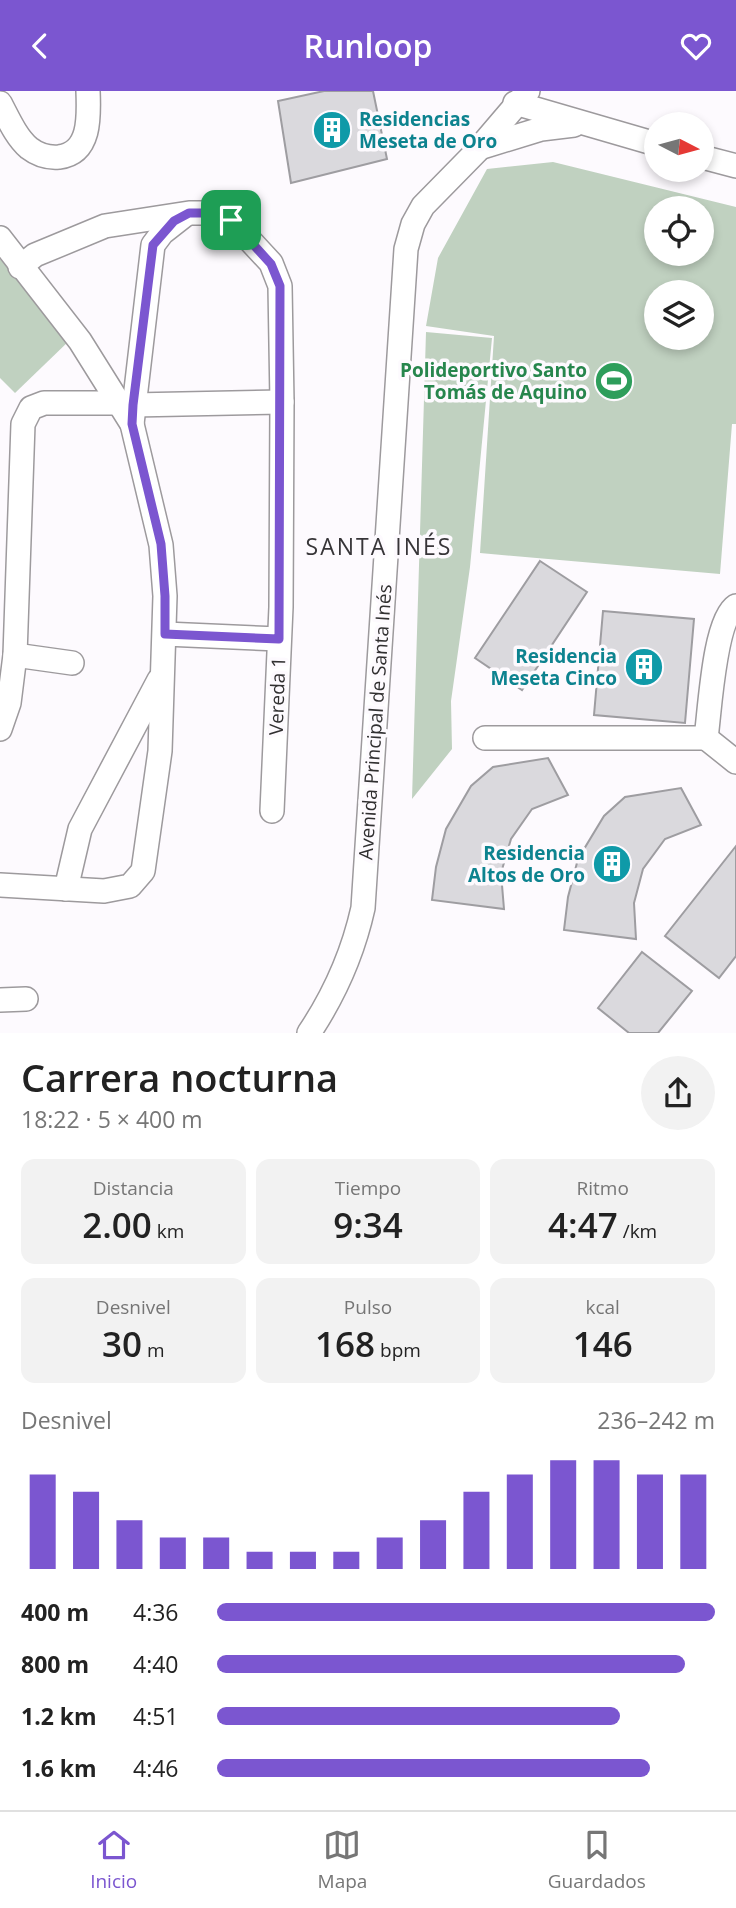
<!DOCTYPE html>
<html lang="es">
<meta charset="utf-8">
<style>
:root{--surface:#fff;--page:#f2f2f2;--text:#222;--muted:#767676;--line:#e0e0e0;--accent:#7b56d0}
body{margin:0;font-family:"Open Sans",sans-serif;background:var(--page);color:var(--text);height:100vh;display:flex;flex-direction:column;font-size:26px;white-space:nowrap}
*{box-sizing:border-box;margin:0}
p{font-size:23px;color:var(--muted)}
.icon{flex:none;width:38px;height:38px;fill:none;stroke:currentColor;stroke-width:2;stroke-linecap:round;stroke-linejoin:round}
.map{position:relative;height:942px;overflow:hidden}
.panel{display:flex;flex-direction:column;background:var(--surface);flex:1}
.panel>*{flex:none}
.needle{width:46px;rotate:96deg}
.buttons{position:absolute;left:644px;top:21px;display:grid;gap:14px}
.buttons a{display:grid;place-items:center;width:70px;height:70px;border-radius:50%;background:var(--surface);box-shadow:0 4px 10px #0003;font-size:35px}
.pin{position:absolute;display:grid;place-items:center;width:60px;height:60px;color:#fff;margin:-30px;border-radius:14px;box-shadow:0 4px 10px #0006}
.round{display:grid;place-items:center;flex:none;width:74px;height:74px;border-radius:37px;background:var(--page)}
.summary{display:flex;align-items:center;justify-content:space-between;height:119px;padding:0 21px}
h1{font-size:38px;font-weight:600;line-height:52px}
.stats{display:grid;grid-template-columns:repeat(3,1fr);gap:10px;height:119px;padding:7px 21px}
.stats div{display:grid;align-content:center;border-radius:14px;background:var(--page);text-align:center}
.stats b{font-size:35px;font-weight:600}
.stats small{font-size:19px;font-weight:400}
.stats p{font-size:19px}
.chart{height:196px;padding:14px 21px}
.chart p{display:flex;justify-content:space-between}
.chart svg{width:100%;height:126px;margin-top:7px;stroke:var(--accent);stroke-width:6}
ul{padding:0 21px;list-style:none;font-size:23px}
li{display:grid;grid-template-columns:112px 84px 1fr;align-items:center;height:52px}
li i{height:18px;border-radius:9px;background:var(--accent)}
header{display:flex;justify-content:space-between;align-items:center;height:91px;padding:0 21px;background:var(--accent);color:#fff;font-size:32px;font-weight:600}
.menu{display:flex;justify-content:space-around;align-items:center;height:98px;border-top:2px solid var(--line);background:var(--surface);font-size:19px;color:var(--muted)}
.menu a{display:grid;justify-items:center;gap:4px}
.menu .current{color:var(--accent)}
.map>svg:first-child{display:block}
.green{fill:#c0d1c0;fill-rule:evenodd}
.building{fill:#dad9dd;stroke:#9e9da1;stroke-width:2}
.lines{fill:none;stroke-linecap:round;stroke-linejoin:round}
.minor-casing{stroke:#9d9a9d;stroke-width:26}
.minor{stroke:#fff;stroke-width:23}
.route-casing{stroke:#fff;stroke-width:14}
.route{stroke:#7b56d0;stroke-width:9}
.labels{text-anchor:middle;stroke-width:7;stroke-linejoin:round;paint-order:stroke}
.culture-label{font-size:19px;font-weight:bold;fill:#0d838f;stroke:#fdfafe;text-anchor:end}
.leisure-label{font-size:19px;font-weight:bold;fill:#27864d;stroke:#fdfafe;text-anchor:end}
.street-label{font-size:19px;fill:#313031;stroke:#fdfafe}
.quarter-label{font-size:23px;letter-spacing:2px;fill:#373538;stroke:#fdfafe}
</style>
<header><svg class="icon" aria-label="back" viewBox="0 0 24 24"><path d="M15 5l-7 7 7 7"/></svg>Runloop<svg class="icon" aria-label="heart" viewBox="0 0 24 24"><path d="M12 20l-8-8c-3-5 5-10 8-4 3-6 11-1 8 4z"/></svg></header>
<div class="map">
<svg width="736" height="942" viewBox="0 0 736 942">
<rect width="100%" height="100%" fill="#fdfafe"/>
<g class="green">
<path d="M553 71 736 116V333H732L720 483 480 462 494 245 426 235 438 167 487 78ZM702 117V163H656V117ZM702 201V247H656V201Z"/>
<path d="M0 168 71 248 15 302 0 287Z"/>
<path d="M426 241 492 247 470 476 451 610 452 658 412 708Z"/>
</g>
<g class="building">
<path d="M324 0H373L387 68 291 92 278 10Z"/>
<path d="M540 470 587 501 522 599 475 567Z"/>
<path d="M603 520 694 528 685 632 594 624Z"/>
<path d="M548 667 568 704 532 718 511 748 501 782 504 818 432 809 436 776 446 738 471 695 493 676Z"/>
<path d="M681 697 701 734 665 748 643 778 634 812 636 848 564 839 568 806 578 768 604 725 625 706Z"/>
<path d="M736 755V865L719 887 665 845Z"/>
<path d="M642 861 692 900 658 942H629L598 917Z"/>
</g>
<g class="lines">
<g class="minor-casing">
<g id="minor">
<path d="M0 12C8 27 16 46 29 57 38 64 47 67 59 66 91 62 89 25 88 0"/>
<path d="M515 12 656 53"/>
<path d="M479 57 541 38 574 34"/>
<path d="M702 66 736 75"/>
<path d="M0 147 80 250 132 333 161 454 165 505 160 660 143 780 130 795 104 800 0 794"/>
<path d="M20 176 35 164 105 135 189 122H209L231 129 271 172 280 195 282 311 281 516 272 720"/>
<path d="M133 314 282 311"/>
<path d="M132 333 153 154 162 142 185 124"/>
<path d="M165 543 279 548"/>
<path d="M15 564 72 572"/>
<path d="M0 638 9 612 15 564 23 333 31 317 44 312H118"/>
<path d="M485 647H706"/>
<path d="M706 647C710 619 714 529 736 515"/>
<path d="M706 647 736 671"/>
<path d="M66 798 80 738 159 589"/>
<path d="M0 909 26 908"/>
<path d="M309 942C335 903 353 862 363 817L406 158 413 133 423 115 476 61 528 0"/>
</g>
</g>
<use href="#minor" class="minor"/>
</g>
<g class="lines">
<g class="route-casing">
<path id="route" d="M189 122H209L231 129 271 173 280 195 279 548 165 543V505L161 453 132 333 133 314 153 154 174 130Z"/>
</g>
<use href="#route" class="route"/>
</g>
<defs>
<g id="building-disc" transform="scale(2.0125)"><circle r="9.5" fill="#0f9aa8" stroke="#fdfafe"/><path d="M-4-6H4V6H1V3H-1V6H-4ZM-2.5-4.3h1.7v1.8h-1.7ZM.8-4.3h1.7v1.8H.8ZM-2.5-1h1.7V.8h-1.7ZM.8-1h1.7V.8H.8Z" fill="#fff"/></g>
<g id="stadium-disc" transform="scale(2.0125)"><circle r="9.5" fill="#2e9e5b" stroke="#fdfafe"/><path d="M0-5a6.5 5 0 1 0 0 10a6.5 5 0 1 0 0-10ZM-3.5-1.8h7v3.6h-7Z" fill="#fff"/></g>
</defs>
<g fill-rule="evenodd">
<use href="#building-disc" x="332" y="39"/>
<use href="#stadium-disc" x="614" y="290"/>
<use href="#building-disc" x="644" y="576"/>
<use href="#building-disc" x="612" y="773"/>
</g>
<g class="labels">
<g class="culture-label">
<text x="359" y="35" text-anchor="start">Residencias<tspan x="359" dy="22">Meseta de Oro</tspan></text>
<text x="617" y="572">Residencia<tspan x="617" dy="22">Meseta Cinco</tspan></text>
<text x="585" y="769">Residencia<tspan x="585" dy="22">Altos de Oro</tspan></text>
</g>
<g class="leisure-label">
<text x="587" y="286">Polideportivo Santo<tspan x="587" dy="22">Tomás de Aquino</tspan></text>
</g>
<g class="street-label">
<text transform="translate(277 605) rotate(-88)" y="7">Vereda 1</text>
<text transform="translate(375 631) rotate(-86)" y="7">Avenida Principal de Santa Inés</text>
</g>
<g class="quarter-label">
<text x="379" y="464">SANTA INÉS</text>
</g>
</g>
</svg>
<div class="buttons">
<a><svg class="needle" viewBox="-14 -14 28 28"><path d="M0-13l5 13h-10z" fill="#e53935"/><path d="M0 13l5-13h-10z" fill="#767676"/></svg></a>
<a><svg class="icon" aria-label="locate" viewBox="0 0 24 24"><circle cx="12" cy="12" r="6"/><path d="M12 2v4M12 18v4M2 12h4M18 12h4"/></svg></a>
<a><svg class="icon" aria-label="layers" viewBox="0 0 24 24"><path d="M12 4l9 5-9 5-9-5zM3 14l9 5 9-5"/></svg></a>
</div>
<div class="pin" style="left:231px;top:129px;background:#1e9e55"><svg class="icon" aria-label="arrive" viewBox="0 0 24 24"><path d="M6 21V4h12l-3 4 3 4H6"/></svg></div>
</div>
<section class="panel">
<div class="summary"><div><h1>Carrera nocturna</h1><p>18:22 · 5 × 400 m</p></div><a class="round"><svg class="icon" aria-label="share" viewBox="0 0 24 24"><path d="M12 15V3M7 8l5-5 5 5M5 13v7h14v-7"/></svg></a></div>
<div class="stats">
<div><p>Distancia</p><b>2.00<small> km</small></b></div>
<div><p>Tiempo</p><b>9:34</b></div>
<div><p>Ritmo</p><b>4:47<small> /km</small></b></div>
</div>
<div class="stats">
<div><p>Desnivel</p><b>30<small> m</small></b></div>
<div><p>Pulso</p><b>168<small> bpm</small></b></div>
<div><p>kcal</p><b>146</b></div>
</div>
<div class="chart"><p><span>Desnivel</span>236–242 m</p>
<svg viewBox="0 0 160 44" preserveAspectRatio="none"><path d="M5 44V11M15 44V17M25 44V27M35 44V33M45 44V33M55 44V38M65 44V38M75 44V38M85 44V33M95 44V27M105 44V17M115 44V11M125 44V6M135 44V6M145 44V11M155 44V11"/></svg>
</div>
<ul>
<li><b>400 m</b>4:36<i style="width:100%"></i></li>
<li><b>800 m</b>4:40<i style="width:94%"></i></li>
<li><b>1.2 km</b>4:51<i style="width:81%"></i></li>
<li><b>1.6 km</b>4:46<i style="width:87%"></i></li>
</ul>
</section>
<nav class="menu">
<a class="current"><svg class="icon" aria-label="home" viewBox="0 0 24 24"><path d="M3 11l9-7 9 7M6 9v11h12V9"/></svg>Inicio</a>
<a><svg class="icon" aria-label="map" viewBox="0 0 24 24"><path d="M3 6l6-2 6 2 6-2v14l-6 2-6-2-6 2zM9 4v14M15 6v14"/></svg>Mapa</a>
<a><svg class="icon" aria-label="saved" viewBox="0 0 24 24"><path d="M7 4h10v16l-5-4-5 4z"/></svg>Guardados</a>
</nav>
